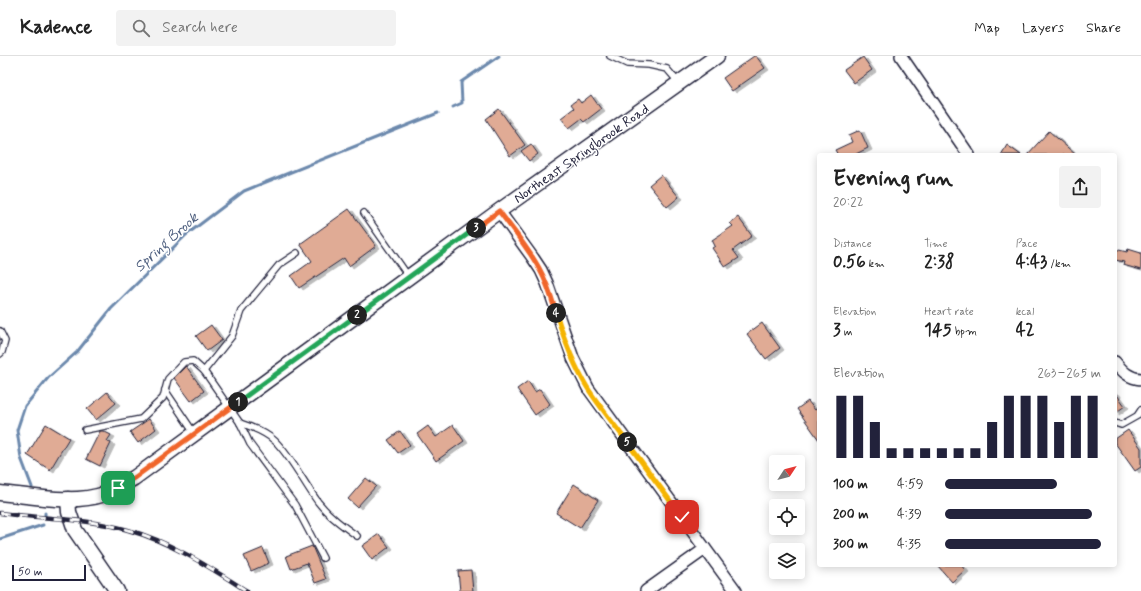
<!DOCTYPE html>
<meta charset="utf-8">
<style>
:root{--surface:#fff;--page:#f2f2f2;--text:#222;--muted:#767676;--line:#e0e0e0;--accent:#22223b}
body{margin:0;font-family:Mynerve,sans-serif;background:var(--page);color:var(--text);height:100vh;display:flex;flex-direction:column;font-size:15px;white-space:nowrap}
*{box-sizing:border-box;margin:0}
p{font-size:13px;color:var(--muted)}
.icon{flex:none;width:22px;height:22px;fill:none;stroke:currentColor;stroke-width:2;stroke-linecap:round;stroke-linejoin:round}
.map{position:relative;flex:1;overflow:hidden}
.details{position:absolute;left:817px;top:97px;width:300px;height:414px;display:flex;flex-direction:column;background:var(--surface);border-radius:4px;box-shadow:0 2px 10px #0003}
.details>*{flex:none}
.needle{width:26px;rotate:54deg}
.controls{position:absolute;left:769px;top:399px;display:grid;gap:8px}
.controls a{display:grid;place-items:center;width:36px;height:36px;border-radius:4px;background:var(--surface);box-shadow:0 2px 10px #0003;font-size:20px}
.scale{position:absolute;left:12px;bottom:10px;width:74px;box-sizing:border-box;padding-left:4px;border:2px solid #22223b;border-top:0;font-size:11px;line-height:14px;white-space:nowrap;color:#22223b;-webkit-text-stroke:3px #fff;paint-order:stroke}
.pin{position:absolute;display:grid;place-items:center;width:34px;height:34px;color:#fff;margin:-17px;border-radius:8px;box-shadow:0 2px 6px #0006}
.km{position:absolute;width:20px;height:20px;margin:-10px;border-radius:50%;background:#222;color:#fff;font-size:11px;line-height:20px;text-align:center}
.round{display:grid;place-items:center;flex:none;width:42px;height:42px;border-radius:4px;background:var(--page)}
.summary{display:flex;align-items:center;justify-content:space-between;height:68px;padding:0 16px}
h1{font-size:22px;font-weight:800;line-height:30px}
.figures{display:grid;grid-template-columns:repeat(3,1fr);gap:6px;height:68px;padding:4px 16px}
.figures div{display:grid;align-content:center}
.figures b{font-size:17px;font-weight:800}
.figures small{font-size:11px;font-weight:400}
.figures p{font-size:11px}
.chart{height:112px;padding:8px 16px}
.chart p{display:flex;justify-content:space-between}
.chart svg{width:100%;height:72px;margin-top:4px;stroke:var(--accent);stroke-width:6}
ul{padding:0 16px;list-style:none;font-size:13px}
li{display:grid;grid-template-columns:64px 48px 1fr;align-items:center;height:30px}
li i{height:10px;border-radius:5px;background:var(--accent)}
header{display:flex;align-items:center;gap:24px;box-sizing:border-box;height:56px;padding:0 20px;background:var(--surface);border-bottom:1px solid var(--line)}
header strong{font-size:19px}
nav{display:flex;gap:22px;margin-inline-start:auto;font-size:14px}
.search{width:280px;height:36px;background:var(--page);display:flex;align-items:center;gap:10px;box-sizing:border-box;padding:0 14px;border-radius:4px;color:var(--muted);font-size:15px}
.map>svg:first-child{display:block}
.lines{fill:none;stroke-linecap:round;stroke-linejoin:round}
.stream{stroke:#6c89ad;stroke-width:3}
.building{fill:#e0ab95;stroke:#22223b;filter:url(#shadow)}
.service-casing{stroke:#22223b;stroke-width:8}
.minor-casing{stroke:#22223b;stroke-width:14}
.tertiary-casing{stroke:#22223b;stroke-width:17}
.service{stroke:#fff;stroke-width:5.5}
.minor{stroke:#fff;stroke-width:11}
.tertiary{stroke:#fff;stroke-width:14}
.rail-casing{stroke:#22223b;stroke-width:4.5}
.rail{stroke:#fff;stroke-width:3;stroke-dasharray:9;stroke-linecap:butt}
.split-1-casing{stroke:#fff;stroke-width:8}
.split-2-casing{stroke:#fff;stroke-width:8}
.split-3-casing{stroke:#fff;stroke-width:8}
.split-4-casing{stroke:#fff;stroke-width:8}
.split-5-casing{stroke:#fff;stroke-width:8}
.split-6-casing{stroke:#fff;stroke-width:8}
.split-1{stroke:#f0652b;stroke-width:5}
.split-2{stroke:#22a559;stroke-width:5}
.split-3{stroke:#22a559;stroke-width:5}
.split-4{stroke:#f0652b;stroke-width:5}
.split-5{stroke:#f5b400;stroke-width:5}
.split-6{stroke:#f5b400;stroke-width:5}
.labels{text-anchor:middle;stroke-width:3;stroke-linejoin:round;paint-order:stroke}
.street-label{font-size:14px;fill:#22223b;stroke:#fff}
.water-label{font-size:15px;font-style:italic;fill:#4d5e7e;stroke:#fff}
</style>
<header>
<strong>Kadence</strong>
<div class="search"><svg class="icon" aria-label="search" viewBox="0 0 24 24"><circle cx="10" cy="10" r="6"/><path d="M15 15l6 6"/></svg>Search here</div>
<nav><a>Map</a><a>Layers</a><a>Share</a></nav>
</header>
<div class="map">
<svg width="1141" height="535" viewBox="0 0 1141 535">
<defs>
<filter id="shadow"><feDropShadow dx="4" dy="2" stdDeviation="0" flood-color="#0004"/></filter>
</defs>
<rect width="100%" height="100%" fill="#fff"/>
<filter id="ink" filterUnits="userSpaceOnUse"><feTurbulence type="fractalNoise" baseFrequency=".025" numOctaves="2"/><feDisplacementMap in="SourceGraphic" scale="8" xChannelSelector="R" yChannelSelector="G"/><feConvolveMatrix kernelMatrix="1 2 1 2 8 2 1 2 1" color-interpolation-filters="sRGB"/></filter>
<g filter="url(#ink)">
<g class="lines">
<g class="stream">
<path d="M453 51 462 47 461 26 499 0"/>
<path d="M32 431 21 402 17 374 25 350 48 322 77 296 111 253 186 179 244 135 438 57"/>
<path d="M45 460V457"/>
<path d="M0 483 43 469"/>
</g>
</g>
<g class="building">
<path d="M754 0H756L765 12 732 35 723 22Z"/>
<path d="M863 1 872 14 854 27 844 14Z"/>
<path d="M591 39 601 53 584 66 581 63 569 72 561 62 574 52 571 48 578 43 581 47Z"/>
<path d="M499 53 525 89 510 100 486 63Z"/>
<path d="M860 74 868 92 854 99H838L835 94 852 86 849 79Z"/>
<path d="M1049 75 1076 99H1027Z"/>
<path d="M531 88 538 98 529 105 521 95Z"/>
<path d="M1007 89 1021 99H1001Z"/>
<path d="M661 119 679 141 667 151 649 129Z"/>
<path d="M349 153 376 190 349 210 344 202 299 232 291 220 312 205 300 188Z"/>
<path d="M738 161 752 180 733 194 739 202 725 211 712 192 715 190 712 184 733 170 730 167Z"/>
<path d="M1115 193 1127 196 1128 193 1141 197V214L1123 209 1124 206 1115 204Z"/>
<path d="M762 267 780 292 766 303 747 278Z"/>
<path d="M211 269 222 284 207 295 196 280Z"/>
<path d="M186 310 204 335 191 345 174 322Z"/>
<path d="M528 325 535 336 540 333 550 348 535 359 517 333Z"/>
<path d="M107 336 116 347 96 364 87 353Z"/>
<path d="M1115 336 1125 350 1115 357Z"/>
<path d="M808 345 815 354 819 351V384L797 353Z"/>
<path d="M149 363 156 373 138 387 130 376Z"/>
<path d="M46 368 69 382 50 414 27 399Z"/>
<path d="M453 369 464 385 436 405 417 378 428 370 436 381Z"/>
<path d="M1128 374 1141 392V411L1135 415 1115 387V383Z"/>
<path d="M100 375H103L111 379 107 385 111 387 100 410 86 403Z"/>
<path d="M400 375 410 389 398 397 388 384Z"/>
<path d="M366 422 376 430 357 451 348 443Z"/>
<path d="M574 428 598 444 580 472 556 457Z"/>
<path d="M379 478 389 491 372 504 362 490Z"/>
<path d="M312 490 326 523 315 527 307 507 291 513 286 500Z"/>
<path d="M263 492 269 507 251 515 244 500Z"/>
<path d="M937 509H961L965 514 952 526Z"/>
<path d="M471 514 473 535H460L458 515Z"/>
</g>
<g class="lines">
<g class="service-casing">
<g id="service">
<path d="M610 0 627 8 649 9 667 13 679 27"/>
<path d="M364 157 409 221"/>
<path d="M0 275 5 285 2 296 0 298"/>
<path d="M204 315 232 280 241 255 279 209 297 197"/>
<path d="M165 334 194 377"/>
<path d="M240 367C252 371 266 376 275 385 292 402 304 427 318 446 329 460 343 470 357 480"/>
<path d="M1115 367 1121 369 1137 360 1141 354"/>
<path d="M85 374 141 363 163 342 168 323 184 306 193 305 204 315 240 367 250 388 295 449 323 502"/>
</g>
</g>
<g class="minor-casing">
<g id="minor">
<path d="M901 0 969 99"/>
<path d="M499 155 533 202 541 214 547 227 573 302 588 332 736 535"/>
<path d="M1115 306C1123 316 1129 322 1141 323"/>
<path d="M646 535 705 493"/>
</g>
</g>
<g class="tertiary-casing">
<g id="tertiary">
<path d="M0 437C33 440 72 449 105 438 115 434 125 427 134 422L499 155 717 0"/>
<path d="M68 443 69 456 75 474 117 535"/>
</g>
</g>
<use href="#service" class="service"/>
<use href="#minor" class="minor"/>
<use href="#tertiary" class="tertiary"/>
<g class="rail-casing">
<path id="rail" d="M0 457C42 463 87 462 128 474 171 486 209 511 247 535"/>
</g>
<use href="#rail" class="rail"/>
</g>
</g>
<g class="lines" filter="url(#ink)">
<g class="split-1-casing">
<path id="split-1" d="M118 432 134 422 238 346"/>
</g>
<g class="split-2-casing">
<path id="split-2" d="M238 346 357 259"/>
</g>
<g class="split-3-casing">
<path id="split-3" d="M357 259 476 172"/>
</g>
<g class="split-4-casing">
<path id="split-4" d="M476 172 499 155C513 174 529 193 540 214 548 228 552 243 556 257"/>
</g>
<g class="split-5-casing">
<path id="split-5" d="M556 257C564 283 573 308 587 331 599 350 614 368 627 386"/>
</g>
<g class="split-6-casing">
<path id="split-6" d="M627 386 682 461"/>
</g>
<use href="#split-1" class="split-1"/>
<use href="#split-2" class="split-2"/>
<use href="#split-3" class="split-3"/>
<use href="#split-4" class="split-4"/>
<use href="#split-5" class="split-5"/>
<use href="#split-6" class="split-6"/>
</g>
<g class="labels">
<g class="street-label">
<text transform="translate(581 97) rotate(-35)" y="5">Northeast Springbrook Road</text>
</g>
<g class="water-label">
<text transform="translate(166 186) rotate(-42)" y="5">Spring Brook</text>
</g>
</g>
</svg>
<div class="controls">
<a><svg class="needle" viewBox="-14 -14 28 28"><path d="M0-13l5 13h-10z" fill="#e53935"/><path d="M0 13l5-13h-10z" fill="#767676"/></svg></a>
<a><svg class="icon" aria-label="locate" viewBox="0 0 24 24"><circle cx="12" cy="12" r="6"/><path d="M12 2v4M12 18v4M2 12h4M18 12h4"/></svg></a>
<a><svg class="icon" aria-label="layers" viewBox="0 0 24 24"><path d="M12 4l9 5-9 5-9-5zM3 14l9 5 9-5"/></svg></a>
</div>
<div class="scale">50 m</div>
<div class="pin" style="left:118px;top:432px;background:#1e9e55"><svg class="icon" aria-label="arrive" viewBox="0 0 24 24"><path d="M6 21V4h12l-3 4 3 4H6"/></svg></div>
<div class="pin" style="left:682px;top:461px;background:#d93025"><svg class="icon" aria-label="check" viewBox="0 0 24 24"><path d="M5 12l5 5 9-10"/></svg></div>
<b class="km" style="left:238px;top:346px">1</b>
<b class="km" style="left:357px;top:259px">2</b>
<b class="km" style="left:476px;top:172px">3</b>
<b class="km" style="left:556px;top:257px">4</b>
<b class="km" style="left:627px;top:386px">5</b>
<section class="details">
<div class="summary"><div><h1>Evening run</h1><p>20:22</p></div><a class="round"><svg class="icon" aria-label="share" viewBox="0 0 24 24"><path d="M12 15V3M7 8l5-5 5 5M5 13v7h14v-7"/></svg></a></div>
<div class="figures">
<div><p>Distance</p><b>0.56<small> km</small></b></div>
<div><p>Time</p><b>2:38</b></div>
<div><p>Pace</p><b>4:43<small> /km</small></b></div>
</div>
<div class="figures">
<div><p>Elevation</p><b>3<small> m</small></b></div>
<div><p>Heart rate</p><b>145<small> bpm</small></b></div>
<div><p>kcal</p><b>42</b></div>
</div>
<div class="chart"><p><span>Elevation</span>263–265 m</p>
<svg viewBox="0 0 160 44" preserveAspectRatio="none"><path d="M5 44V6M15 44V6M25 44V22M35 44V38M45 44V38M55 44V38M65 44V38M75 44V38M85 44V38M95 44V22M105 44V6M115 44V6M125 44V6M135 44V22M145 44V6M155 44V6"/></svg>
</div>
<ul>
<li><b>100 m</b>4:59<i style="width:72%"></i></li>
<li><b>200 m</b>4:39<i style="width:94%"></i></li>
<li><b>300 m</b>4:35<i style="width:100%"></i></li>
</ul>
</section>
</div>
